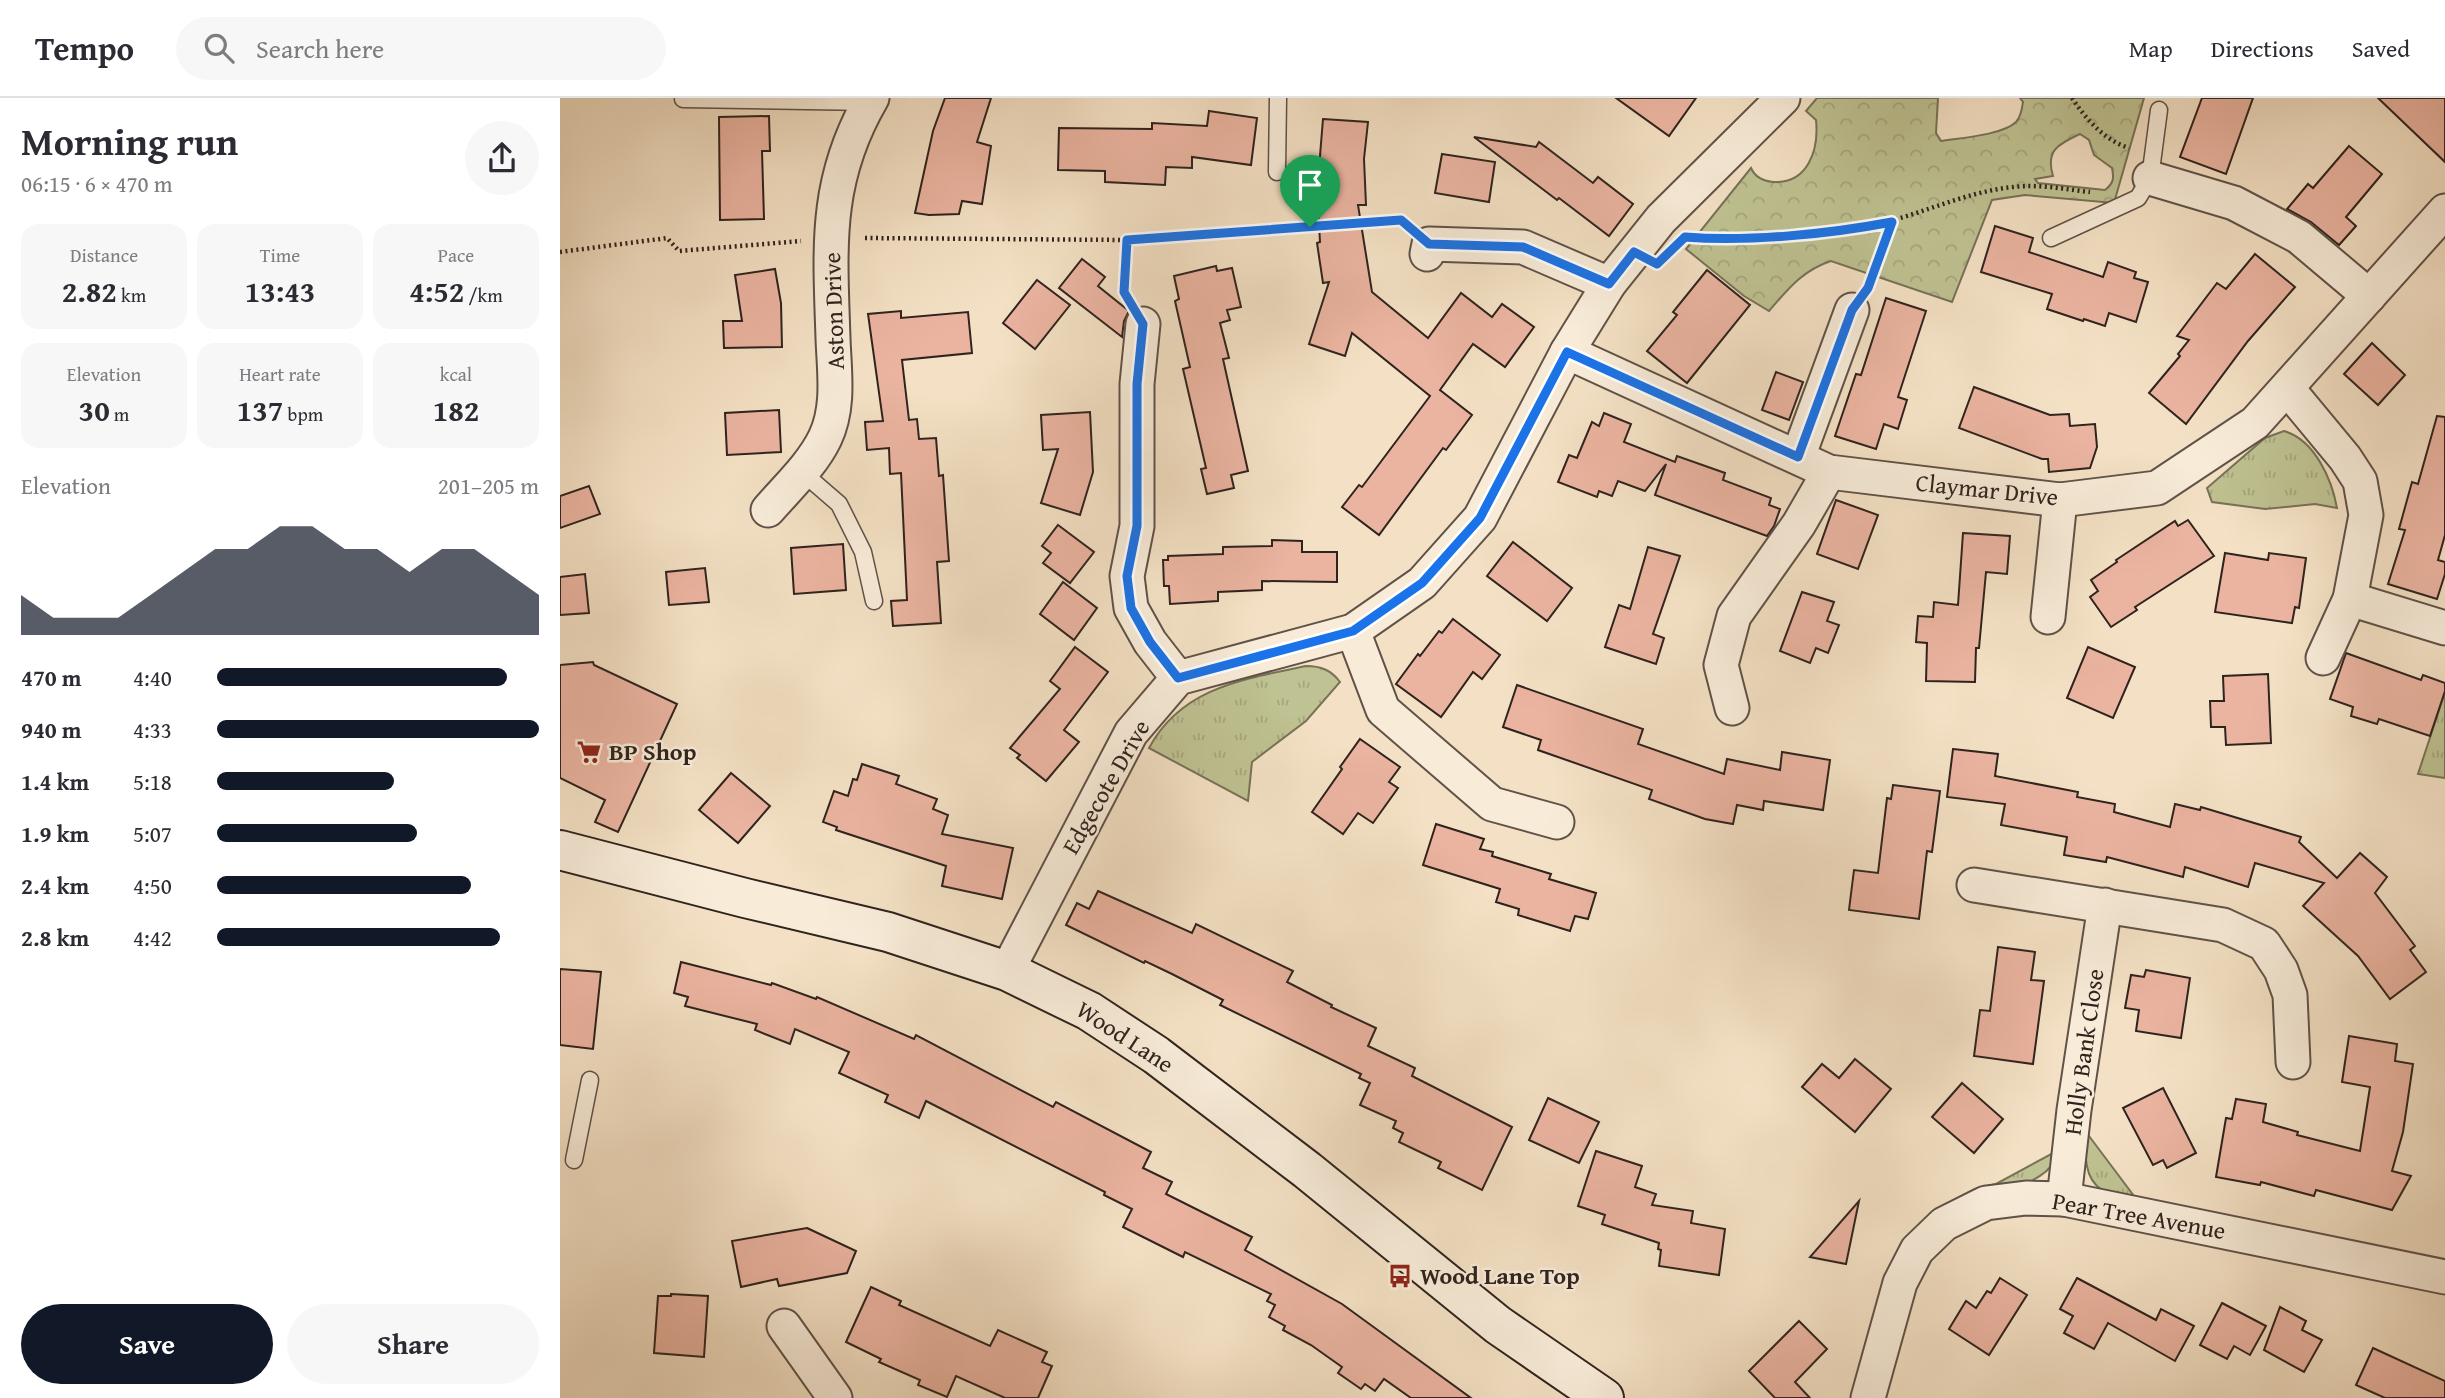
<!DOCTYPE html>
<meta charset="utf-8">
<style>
:root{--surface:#fff;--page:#f7f7f7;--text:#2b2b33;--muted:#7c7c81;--line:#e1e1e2;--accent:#111827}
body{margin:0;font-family:"Gentium Book Plus",serif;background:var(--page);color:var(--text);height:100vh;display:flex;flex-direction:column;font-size:26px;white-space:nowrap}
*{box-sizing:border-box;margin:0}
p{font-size:23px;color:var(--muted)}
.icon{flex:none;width:38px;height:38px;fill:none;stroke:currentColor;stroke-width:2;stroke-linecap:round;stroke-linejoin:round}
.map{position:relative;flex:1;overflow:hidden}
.side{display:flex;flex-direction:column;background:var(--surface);width:560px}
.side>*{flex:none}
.pin{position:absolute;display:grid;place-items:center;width:60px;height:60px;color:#fff;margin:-72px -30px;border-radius:50% 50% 50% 0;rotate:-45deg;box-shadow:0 0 7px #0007}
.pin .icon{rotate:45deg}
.round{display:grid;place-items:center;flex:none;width:74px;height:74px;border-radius:37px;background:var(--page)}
.headline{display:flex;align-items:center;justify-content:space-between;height:119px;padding:0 21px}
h1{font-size:38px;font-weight:700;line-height:52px}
.metrics{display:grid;grid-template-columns:repeat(3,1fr);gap:10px;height:119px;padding:7px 21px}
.metrics div{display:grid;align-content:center;border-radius:18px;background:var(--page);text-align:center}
.metrics b{font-size:30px;font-weight:700}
.metrics small{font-size:19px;font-weight:400}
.metrics p{font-size:19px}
.chart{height:196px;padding:14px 21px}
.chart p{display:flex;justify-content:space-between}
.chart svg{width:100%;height:126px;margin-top:7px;fill:var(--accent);opacity:.7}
.button{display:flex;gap:14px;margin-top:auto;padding:14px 21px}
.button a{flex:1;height:80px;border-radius:42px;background:var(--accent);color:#fff;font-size:28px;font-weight:700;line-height:80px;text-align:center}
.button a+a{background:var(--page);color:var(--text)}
ul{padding:0 21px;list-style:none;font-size:23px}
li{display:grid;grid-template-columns:112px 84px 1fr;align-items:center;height:52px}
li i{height:18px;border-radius:9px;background:var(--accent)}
header{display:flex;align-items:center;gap:42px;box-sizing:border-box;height:98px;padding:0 35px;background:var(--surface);border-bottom:2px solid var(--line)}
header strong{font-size:33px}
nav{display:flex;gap:38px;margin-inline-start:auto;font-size:24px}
.search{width:490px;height:63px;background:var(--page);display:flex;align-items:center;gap:18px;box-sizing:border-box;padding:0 24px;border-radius:38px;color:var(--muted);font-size:26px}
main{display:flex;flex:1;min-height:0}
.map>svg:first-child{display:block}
.grass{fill:url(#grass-tufts);stroke:#777258;stroke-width:2}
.park{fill:url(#park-crowns);stroke:#777258;stroke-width:2;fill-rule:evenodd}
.building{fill:#ebb4a1;stroke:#2f231e;stroke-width:2}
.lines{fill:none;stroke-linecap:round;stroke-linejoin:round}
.lane-casing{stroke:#605248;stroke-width:19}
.street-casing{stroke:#605248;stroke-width:37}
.secondary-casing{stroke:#2f231e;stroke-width:42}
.path{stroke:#2f231e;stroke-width:4.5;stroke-dasharray:2 3.5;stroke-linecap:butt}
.lane{stroke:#f8ecd9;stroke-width:16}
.street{stroke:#f8ecd9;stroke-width:33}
.secondary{stroke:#f8ecd9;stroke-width:38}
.route-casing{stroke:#fff;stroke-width:14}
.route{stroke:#1a73e8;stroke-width:9}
.labels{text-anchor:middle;stroke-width:5;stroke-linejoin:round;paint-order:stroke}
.street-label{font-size:24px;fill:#2f231e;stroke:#f8ecd9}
.poi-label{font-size:24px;font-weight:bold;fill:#2f231e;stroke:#f8ecd9;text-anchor:start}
</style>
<header>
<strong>Tempo</strong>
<div class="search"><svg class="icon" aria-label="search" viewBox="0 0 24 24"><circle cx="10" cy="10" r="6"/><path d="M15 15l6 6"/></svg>Search here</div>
<nav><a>Map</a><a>Directions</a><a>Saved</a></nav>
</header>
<main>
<section class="side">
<div class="headline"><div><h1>Morning run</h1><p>06:15 · 6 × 470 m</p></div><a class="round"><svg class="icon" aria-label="share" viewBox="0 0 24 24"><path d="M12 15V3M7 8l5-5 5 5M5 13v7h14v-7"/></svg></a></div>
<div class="metrics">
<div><p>Distance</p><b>2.82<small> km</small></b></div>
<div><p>Time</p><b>13:43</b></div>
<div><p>Pace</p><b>4:52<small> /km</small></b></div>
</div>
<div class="metrics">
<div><p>Elevation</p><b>30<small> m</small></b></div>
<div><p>Heart rate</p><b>137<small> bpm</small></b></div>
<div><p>kcal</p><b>182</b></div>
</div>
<div class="chart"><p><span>Elevation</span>201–205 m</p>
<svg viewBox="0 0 160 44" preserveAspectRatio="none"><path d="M0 44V30L10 38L20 38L30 38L40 30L50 22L60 14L70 14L80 6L90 6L100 14L110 14L120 22L130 14L140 14L150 22L160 30V44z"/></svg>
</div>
<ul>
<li><b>470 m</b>4:40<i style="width:90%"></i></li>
<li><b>940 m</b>4:33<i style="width:100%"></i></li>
<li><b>1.4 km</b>5:18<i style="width:55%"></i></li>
<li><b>1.9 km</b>5:07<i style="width:62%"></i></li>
<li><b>2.4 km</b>4:50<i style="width:79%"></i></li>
<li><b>2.8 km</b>4:42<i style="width:88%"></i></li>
</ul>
<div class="button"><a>Save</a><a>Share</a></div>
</section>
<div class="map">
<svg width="1885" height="1300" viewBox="0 0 1885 1300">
<defs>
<pattern id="grass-tufts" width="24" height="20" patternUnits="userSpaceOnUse" patternTransform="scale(1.75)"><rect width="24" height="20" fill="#bfc292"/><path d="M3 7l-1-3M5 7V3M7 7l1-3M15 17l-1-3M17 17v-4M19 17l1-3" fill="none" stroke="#a4a67d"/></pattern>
<pattern id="park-crowns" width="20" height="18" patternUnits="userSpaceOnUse" patternTransform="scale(1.75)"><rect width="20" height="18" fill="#bfc292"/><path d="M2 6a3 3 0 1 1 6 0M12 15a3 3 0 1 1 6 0" fill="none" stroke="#a4a67d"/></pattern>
</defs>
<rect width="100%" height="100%" fill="#f4e1c5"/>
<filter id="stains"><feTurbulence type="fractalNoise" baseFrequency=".00286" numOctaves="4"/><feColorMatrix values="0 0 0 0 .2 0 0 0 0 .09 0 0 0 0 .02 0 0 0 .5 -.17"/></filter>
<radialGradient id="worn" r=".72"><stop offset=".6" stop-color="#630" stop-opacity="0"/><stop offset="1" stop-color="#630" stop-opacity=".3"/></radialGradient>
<g class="grass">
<path d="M1724 333C1755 342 1772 382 1777 410L1755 406 1705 411 1652 404 1647 390 1705 340Z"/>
<path d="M746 568C761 568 771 572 780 584L746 623 692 664 688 703 589 650C622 589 685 581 746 568Z"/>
<path d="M1885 594V680L1858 676Z"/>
<path d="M1526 1034 1580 1106C1568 1102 1552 1099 1542 1092 1523 1080 1525 1054 1526 1034Z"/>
<path d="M1495 1054C1494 1058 1495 1062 1493 1065 1483 1087 1404 1109 1380 1118L1376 1111 1415 1091 1436 1086Z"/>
</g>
<path class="park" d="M1257 0H1378L1376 35 1381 43C1400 40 1443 37 1456 24 1461 19 1462 11 1463 4L1460 0H1584L1554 105 1465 97 1432 102 1392 204 1271 163C1243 172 1228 191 1209 213L1184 198 1126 151 1191 70C1195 79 1203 83 1213 84 1248 86 1259 52 1256 22L1246 13ZM1520 36 1529 42 1534 57 1552 70C1554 80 1554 85 1545 92L1478 85 1475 81 1493 78C1485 52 1499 46 1520 36Z"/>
<g class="building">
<path d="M385 0H431L417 44 431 48 422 106 402 103 399 116 369 117 355 115 373 33Z"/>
<path d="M1056 0H1136L1109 38Z"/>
<path d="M1642 0H1693L1666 76 1620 59Z"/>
<path d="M1818 0H1885V64Z"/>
<path d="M649 13 697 20 691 67 632 59V70L606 69 605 87 545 84V73L498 72 499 30 592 31V25L647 28Z"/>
<path d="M209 18 210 53H202L204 121 160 122 159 19Z"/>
<path d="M763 21 808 24 804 61 806 107H798L812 194 868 240 901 195 932 219 942 206 974 229 945 269 913 246 880 292 912 317 886 352 883 350 819 437 782 409 799 387 802 389 870 298 792 235 785 258 749 246 769 184 763 185 757 145 760 144 756 70H759Z"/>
<path d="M914 39 976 49 979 44 1033 85 1038 79 1073 106 1049 138 999 100 997 102Z"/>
<path d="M1789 48 1822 76 1786 119 1796 128 1779 147 1751 124 1727 111 1748 86 1753 90Z"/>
<path d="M882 56 935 64 929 104 875 95Z"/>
<path d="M1435 128 1473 140 1469 154 1543 179 1548 164 1576 174 1574 180 1588 184 1576 224 1549 215 1545 228 1524 221 1523 223 1487 211 1492 196 1421 174Z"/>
<path d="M1695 156 1735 189 1688 243 1626 326 1589 295 1620 258 1618 256 1629 242 1617 238 1657 185 1666 191Z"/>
<path d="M522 161 545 179 538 188 569 213 564 223 562 239 499 190Z"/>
<path d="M656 168 657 173 672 170 681 209 667 212 670 222 660 225 669 260 663 261 688 373 671 377 674 390 647 396 641 371 646 370 623 271 630 269 615 203 619 201 614 178Z"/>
<path d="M215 171 221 205 222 249 164 250 163 223H182L175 177Z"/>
<path d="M1147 172 1190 207 1127 285 1087 253 1117 217 1113 214Z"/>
<path d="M477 182 510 207 475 251 443 225Z"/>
<path d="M1326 200 1366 213 1338 299 1347 302 1338 331 1324 326 1316 351 1275 338 1296 276 1301 277Z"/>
<path d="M341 213V220L408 214 412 255 342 262 349 322 357 321 359 341 376 340 379 378 383 377 389 463 377 464 381 525 333 528 331 503 347 502 341 375 330 376 329 350 307 352 305 324 323 323 308 216Z"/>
<path d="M1812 245 1845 277 1818 307 1784 276Z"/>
<path d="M1216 274 1243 284 1229 322 1202 312Z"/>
<path d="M1414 289 1490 317 1509 316 1510 328 1535 326 1537 349 1530 370 1489 374 1488 361H1482L1399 330Z"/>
<path d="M219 312 221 354 167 357 165 315Z"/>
<path d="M530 314 533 374 520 417 481 405 498 351 483 352 481 317Z"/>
<path d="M1044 315 1071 326 1064 344 1115 364 1117 358 1165 375 1163 382 1211 400 1209 407 1220 411 1214 428 1207 438 1095 397 1106 366 1085 393 1058 383 1052 398 1039 393 1037 399 998 384 1009 357 1017 360 1032 324 1039 328Z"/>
<path d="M1877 318 1885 319V437L1878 462 1885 464V476L1877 501 1828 486 1845 432 1839 431 1852 384 1858 386Z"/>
<path d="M29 388 40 416 0 430V398Z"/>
<path d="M1276 402 1318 417 1298 471 1257 456Z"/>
<path d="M1628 422 1654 458 1575 509 1577 512 1551 529 1530 499 1538 493 1531 482 1557 464 1556 462 1615 423 1618 428Z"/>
<path d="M498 427 534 454 510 485 483 465 491 455 482 448Z"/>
<path d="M1403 435 1450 438 1447 476 1426 474 1419 550H1416L1415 584 1366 583 1367 545 1356 544 1358 518 1373 519 1374 504 1398 507Z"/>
<path d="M712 442 742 443V454H777V484L702 483V492L658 494V503L610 506 609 488H604L603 462H608V458L663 456V449L712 448Z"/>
<path d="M953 444 1012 490 987 523 927 478Z"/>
<path d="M283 446 286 492 234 496 231 450Z"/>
<path d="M1088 449 1120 458 1093 536 1104 540 1096 566 1045 549 1059 507 1070 511Z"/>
<path d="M1665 455 1708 462 1709 455 1746 460 1739 510 1735 509 1732 525 1655 514Z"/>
<path d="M145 470 149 504 109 507 106 474Z"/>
<path d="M25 476 29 515 0 517V479Z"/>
<path d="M503 484 537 510 514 542 480 516Z"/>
<path d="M1242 494 1274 504 1267 523 1279 527 1268 555 1256 550 1250 565 1220 553Z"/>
<path d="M893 521 940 557 922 581 913 574 881 619 836 586 858 556 860 558 879 533 882 535Z"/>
<path d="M515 549 548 574 504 632 519 644 486 683 457 660 460 657 450 650 500 591 490 583Z"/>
<path d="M1528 549 1575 569 1553 620 1507 600Z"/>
<path d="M1786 555 1861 582 1863 577 1885 585V593L1870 638 1819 621 1817 626 1791 618 1793 609 1770 601Z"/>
<path d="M33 564 34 567 117 606 58 734 35 724 45 702 0 680V567Z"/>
<path d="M1708 576 1711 645 1666 647 1665 629H1651L1650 603H1664L1663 578Z"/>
<path d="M957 587 1083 631 1078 646 1164 676 1167 661 1220 672 1222 654 1270 662 1263 712 1204 703 1203 712 1177 707 1173 726 1145 721 1089 701 1092 692 978 652 981 642 943 629Z"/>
<path d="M800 641 840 669 829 684 838 690 813 725 798 715 783 736 752 714 782 671 780 669Z"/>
<path d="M1393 651 1438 656 1435 678 1518 694 1517 699 1555 706 1554 714 1610 729 1615 706 1640 712 1641 709 1741 739 1739 744 1777 780 1800 755 1827 779 1815 795 1855 848 1850 852 1866 874 1830 901 1798 858 1743 808 1764 785 1695 765 1688 789 1625 769 1623 779 1547 759 1546 764 1504 757 1507 739 1441 727 1445 706 1387 699Z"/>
<path d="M302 666 339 678 336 686 377 701 373 711 388 717 382 736 453 750 442 801 382 788 386 768 276 732 277 729 263 724 274 693 288 698 293 681 297 682Z"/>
<path d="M171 675 210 708 178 745 139 712Z"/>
<path d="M1333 687 1380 693 1372 754 1367 753 1359 821 1289 812 1294 772 1318 775 1327 700 1331 701Z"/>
<path d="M876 726 924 741 920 751 933 754 932 758 991 776 989 781 1036 795 1028 821 1015 818 1010 833 958 817 959 811 936 804 940 791 863 767Z"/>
<path d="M538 793 632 835 636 826 733 873 727 884 772 907 771 909 816 930 808 948 855 970 852 978 952 1029 922 1092 878 1070 881 1064 839 1044 843 1035 833 1030 836 1023 800 1007 810 985 799 980 801 976 660 907 663 902 612 876 585 863 584 865 506 827 517 805 529 811Z"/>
<path d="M1438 849 1475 854 1471 882 1484 883 1473 966 1414 958 1420 912 1430 913Z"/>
<path d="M121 864 211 887 212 885 256 901 257 899 354 941 356 937 493 1009 496 1004 591 1054 583 1070 612 1084 606 1096 692 1139 685 1152 782 1206 911 1300H851L824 1281 815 1293 805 1286 801 1291 778 1275 782 1269 751 1247 723 1232 725 1228 709 1219 715 1207 707 1203 711 1196 625 1154 623 1159 563 1129 572 1111 544 1097 545 1094 366 1003 359 1020 325 1004 328 997 279 975 289 954 235 931 230 946 195 932 197 926 125 908 128 899 114 895Z"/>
<path d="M0 871 41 874 33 951 0 947Z"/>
<path d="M1586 872 1630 880 1621 940 1576 933 1579 912 1565 910 1571 877 1584 879Z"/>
<path d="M1789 938 1837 946 1835 963 1853 966 1843 1034 1832 1073 1851 1078 1832 1112 1756 1092 1754 1098 1701 1084 1700 1087 1656 1079 1666 1020 1672 1021 1676 1001 1706 1006 1703 1024 1738 1034 1737 1037 1800 1053 1810 989 1782 984Z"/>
<path d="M1295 961 1331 991 1295 1034 1242 989 1262 966 1279 980Z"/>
<path d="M1402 985 1443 1021 1414 1055 1372 1019Z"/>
<path d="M1603 990 1636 1055 1607 1070 1603 1062 1593 1067 1563 1010Z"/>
<path d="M988 1000 1039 1024 1019 1065 969 1042Z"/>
<path d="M1036 1053 1082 1068 1075 1089 1096 1096 1092 1107 1133 1113 1131 1125 1165 1131 1159 1177 1099 1168 1101 1152 1098 1151 1099 1145 1042 1126 1045 1117 1018 1108Z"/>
<path d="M1299 1103 1286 1166 1250 1159Z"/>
<path d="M247 1130 296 1153 287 1175 219 1188 217 1181 181 1189 172 1143Z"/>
<path d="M1440 1180 1467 1197 1429 1257 1389 1231 1406 1203 1416 1210 1427 1193 1431 1195Z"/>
<path d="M1517 1180 1596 1222 1601 1211 1634 1228 1615 1263 1548 1225 1534 1251 1504 1235 1513 1218 1500 1211Z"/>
<path d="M311 1189 341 1203 339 1207 430 1248 438 1232 487 1254 482 1264 492 1268 478 1300H445L396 1278 387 1299 358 1287 360 1282 319 1264 321 1261 286 1244Z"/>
<path d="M111 1196 148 1198 144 1259 94 1255 98 1198H111Z"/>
<path d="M1662 1205 1706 1228 1690 1257 1674 1248 1667 1261 1640 1247Z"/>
<path d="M1720 1209 1746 1223 1742 1232 1762 1242 1744 1274 1704 1252Z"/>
<path d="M1239 1223 1267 1251 1235 1284 1250 1300H1215L1189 1273Z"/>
<path d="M1813 1250 1885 1283V1300H1825L1796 1287Z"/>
</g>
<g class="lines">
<g class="lane-casing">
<g id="lane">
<path d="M123 1 309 4"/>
<path d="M717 74 718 0"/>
<path d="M1491 140 1578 100 1590 80 1599 12"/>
<path d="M242 374 279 406 303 454 314 503"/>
<path d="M14 1062 30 982"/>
</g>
</g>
<g class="street-casing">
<g id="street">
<path d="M1590 80 1674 105 1739 139 1809 198"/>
<path d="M867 156 869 146 963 149 1049 186"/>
<path d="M583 226 577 286V428L567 478 571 510 590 544 618 580"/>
<path d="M1007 254 1269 374 1500 402 1597 390 1695 325 1885 113"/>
<path d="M1727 290 1785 360 1800 383 1806 417 1790 501 1763 560"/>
<path d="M1238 359 1292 212"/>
<path d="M208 412C227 390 252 367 265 340 280 309 274 272 273 240 270 149 264 82 312 0"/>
<path d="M1790 501 1885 530"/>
<path d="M1488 519 1500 402"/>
<path d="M793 533 823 612 932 706 997 724"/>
<path d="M1172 610 1161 567 1174 518 1239 426 1269 374"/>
<path d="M1414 787 1663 827 1704 846 1721 872 1730 897 1733 964"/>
<path d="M447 873 571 635 618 580 793 533 862 485 920 420 1007 254 1049 186 1101 121 1223 0"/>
<path d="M1504 1101 1514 1012 1545 807"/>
<path d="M224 1228 275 1300"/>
<path d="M1308 1300 1340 1185 1357 1152 1384 1126 1426 1105 1466 1100 1504 1101 1885 1179"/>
</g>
</g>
<g class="secondary-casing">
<path id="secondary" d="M0 752 185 800 328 834 447 873 529 913 596 957 747 1072 938 1227 1044 1300"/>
</g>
<g class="path">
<path d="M1512 0C1526 21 1544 42 1569 50"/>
<path d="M305 140 567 142 841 122 844 125"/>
<path d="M1128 140 1161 142 1310 128C1358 118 1404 94 1453 89 1479 86 1504 91 1530 94"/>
<path d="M0 154 107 140 119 153 241 143"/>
<path d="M1310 185 1331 124"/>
<path d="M567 198 564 194 567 142"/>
</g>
<use href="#lane" class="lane"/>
<use href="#street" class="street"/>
<use href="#secondary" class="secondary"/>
</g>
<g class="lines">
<g class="route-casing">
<path id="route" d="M841 122 869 146 963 149 1049 186 1074 154 1097 166 1125 139C1189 144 1269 136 1332 124L1308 190 1292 212 1238 359 1007 254 920 420 862 485 793 533 618 580 590 544 571 510 567 478 577 428V286L583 226 564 194 567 142Z"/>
</g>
<use href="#route" class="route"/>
</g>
<defs>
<g id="supermarket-bare" transform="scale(1.89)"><path d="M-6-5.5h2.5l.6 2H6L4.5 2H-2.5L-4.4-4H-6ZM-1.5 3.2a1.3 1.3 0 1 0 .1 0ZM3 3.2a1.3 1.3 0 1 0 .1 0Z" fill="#8f2418" stroke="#f8ecd9" stroke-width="2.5" paint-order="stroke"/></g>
<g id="bus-bare" transform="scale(1.89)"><path d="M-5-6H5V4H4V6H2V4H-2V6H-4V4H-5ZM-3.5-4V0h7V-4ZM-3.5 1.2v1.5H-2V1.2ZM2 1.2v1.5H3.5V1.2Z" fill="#8f2418" stroke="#f8ecd9" stroke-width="2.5" paint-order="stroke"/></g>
</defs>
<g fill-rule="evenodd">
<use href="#supermarket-bare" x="29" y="654"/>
<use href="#bus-bare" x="840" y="1178"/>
</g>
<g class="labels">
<g class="street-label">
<text transform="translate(274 213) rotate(-92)" y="8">Aston Drive</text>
<text transform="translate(1427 392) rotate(6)" y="8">Claymar Drive</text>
<text transform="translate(546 689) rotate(-60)" y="8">Edgecote Drive</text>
<text transform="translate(565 939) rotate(33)" y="8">Wood Lane</text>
<text transform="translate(1524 954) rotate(-82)" y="8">Holly Bank Close</text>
<text transform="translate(1579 1118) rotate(10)" y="8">Pear Tree Avenue</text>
</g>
<g class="poi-label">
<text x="49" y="662">BP Shop</text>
<text x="860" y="1186">Wood Lane Top</text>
</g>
</g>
<rect width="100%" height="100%" filter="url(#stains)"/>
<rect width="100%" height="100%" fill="url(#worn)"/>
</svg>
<div class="pin" style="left:750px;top:129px;background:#1e9e55"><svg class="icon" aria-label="arrive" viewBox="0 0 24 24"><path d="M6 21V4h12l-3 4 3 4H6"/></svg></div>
</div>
</main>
